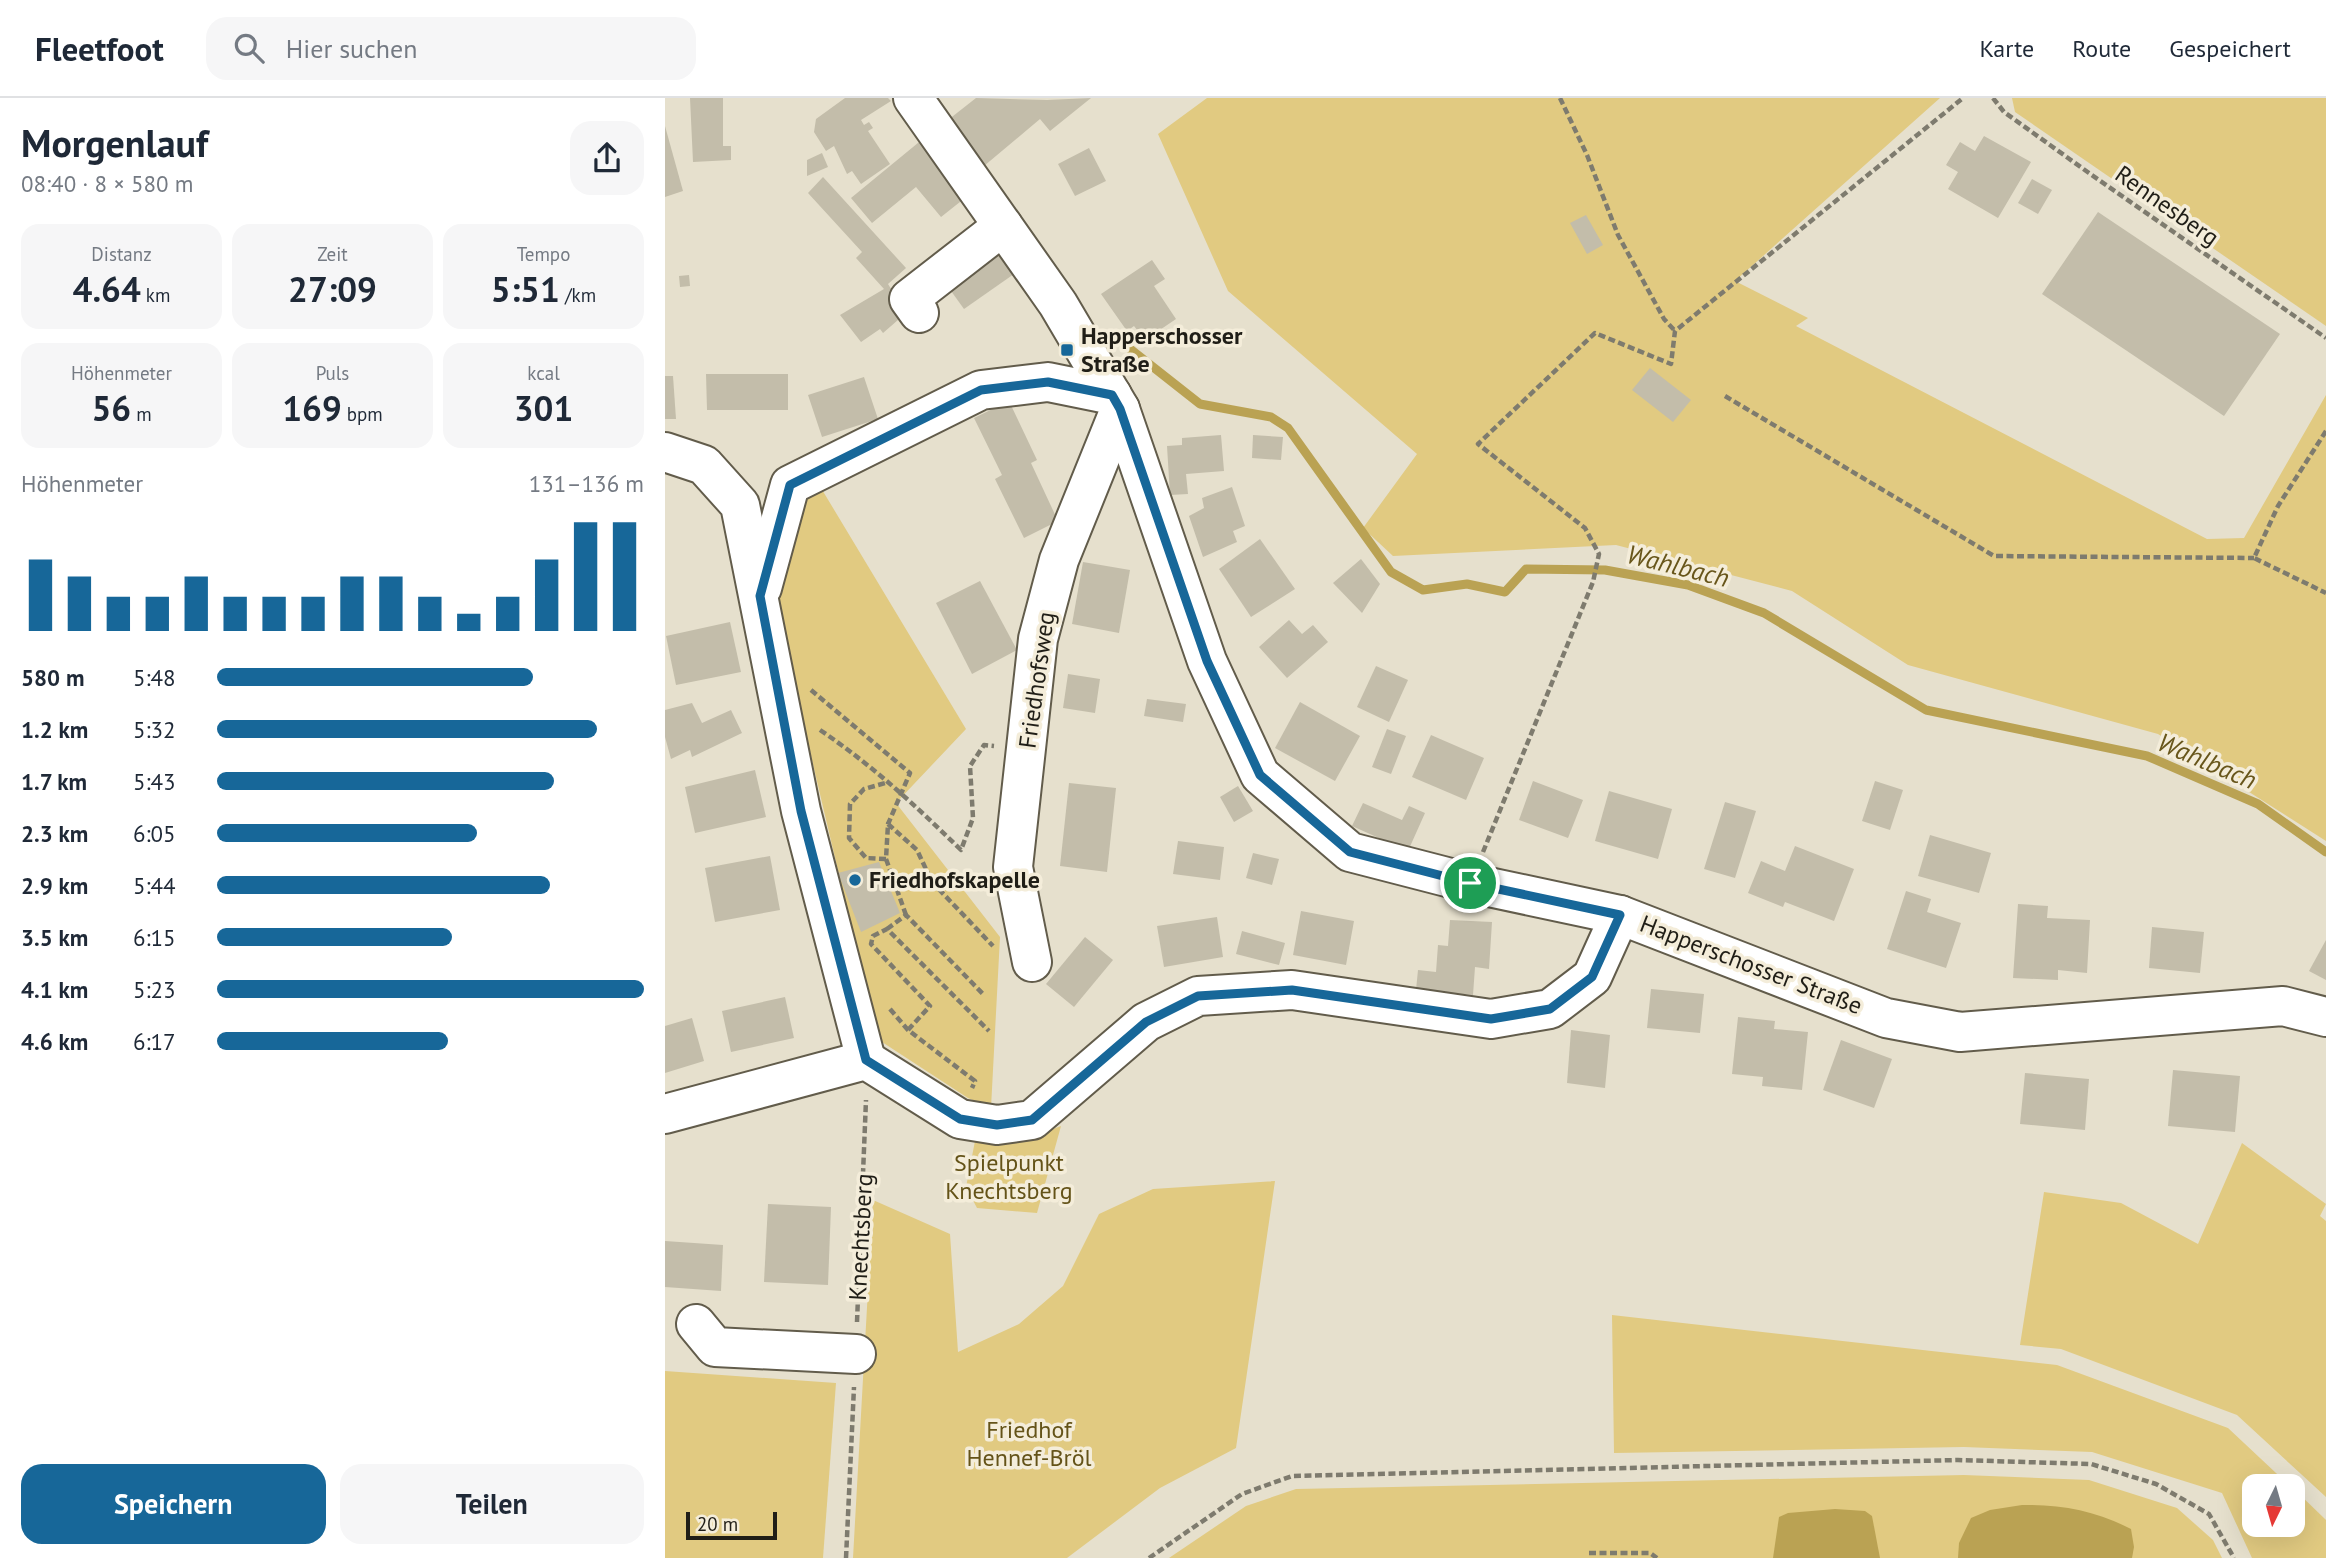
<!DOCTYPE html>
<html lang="de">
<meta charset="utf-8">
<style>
:root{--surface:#fff;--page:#f6f6f7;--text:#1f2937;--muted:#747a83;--line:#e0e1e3;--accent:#176799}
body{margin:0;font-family:"PT Sans",sans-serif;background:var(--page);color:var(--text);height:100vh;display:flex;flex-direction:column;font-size:26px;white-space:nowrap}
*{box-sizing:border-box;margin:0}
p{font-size:23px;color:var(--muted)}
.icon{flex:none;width:38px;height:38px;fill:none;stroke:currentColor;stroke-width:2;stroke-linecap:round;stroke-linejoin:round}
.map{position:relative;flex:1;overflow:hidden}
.drawer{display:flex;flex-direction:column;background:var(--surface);width:665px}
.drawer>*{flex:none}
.needle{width:46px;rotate:185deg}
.buttons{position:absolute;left:1577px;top:1376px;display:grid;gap:14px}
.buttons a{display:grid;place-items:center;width:63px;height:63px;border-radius:14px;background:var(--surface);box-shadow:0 7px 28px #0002;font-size:35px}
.scale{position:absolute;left:21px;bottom:18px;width:91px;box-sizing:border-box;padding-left:7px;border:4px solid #201e17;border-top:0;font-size:19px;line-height:24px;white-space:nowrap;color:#201e17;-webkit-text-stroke:5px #f4edda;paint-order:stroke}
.pin{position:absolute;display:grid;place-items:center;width:60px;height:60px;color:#fff;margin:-30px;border:4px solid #fff;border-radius:50%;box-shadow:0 2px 7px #0007}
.round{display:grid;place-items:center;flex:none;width:74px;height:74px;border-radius:21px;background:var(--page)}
.overview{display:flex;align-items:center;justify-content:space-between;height:119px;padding:0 21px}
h1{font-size:38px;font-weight:700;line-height:52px}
.stats{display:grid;grid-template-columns:repeat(3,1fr);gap:10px;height:119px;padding:7px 21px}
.stats div{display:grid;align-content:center;border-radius:18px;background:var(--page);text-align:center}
.stats b{font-size:35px;font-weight:700}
.stats small{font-size:19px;font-weight:400}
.stats p{font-size:19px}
.chart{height:196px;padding:14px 21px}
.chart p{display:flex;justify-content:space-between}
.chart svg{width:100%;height:126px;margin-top:7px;stroke:var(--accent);stroke-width:6}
.button{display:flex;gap:14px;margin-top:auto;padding:14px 21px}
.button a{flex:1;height:80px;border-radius:21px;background:var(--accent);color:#fff;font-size:28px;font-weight:700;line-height:80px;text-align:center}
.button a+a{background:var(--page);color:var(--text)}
ul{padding:0 21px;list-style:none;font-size:23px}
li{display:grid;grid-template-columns:112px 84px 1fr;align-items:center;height:52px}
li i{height:18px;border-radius:9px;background:var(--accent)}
header{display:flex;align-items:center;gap:42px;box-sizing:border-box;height:98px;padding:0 35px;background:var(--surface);border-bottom:2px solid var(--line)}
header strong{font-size:33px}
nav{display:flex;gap:38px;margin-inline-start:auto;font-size:24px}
.search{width:490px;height:63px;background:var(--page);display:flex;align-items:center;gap:18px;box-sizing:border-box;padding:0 24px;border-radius:21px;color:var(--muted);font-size:26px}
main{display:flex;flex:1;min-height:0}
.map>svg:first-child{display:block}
.green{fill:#e1ca81}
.water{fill:#baa253}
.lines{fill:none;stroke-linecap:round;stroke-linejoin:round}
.stream{stroke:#baa253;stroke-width:9}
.building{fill:#c3bdaa}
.minor-casing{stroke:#625c4b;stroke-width:42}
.path{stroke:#7e7b6e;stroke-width:4.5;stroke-dasharray:7 3.5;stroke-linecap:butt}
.minor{stroke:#fff;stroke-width:38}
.route-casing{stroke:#fff;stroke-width:14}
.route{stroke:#176799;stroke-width:9}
.poi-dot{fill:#176799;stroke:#f4edda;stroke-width:2.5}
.labels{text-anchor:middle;stroke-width:7;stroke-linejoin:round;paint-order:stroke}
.street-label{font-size:24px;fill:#201e17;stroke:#f4edda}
.poi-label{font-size:24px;font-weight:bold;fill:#201e17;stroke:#f4edda;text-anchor:start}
.park-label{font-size:24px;fill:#645318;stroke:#f4edda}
.water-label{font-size:26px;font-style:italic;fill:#68561b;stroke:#f4edda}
</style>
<header>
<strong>Fleetfoot</strong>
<div class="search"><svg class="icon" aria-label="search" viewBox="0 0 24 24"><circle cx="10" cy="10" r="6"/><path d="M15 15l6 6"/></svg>Hier suchen</div>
<nav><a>Karte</a><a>Route</a><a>Gespeichert</a></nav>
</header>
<main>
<section class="drawer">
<div class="overview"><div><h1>Morgenlauf</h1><p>08:40 · 8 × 580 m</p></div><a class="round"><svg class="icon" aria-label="share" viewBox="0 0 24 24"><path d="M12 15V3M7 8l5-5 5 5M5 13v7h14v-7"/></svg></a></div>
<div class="stats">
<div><p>Distanz</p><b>4.64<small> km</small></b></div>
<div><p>Zeit</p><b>27:09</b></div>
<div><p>Tempo</p><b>5:51<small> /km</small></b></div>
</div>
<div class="stats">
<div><p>Höhenmeter</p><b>56<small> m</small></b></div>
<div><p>Puls</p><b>169<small> bpm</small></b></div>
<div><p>kcal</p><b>301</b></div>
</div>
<div class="chart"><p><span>Höhenmeter</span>131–136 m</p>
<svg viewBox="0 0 160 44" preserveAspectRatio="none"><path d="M5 44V19M15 44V25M25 44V32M35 44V32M45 44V25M55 44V32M65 44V32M75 44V32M85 44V25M95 44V25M105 44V32M115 44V38M125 44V32M135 44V19M145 44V6M155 44V6"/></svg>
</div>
<ul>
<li><b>580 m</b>5:48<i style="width:74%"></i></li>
<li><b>1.2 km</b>5:32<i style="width:89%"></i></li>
<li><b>1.7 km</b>5:43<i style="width:79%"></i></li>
<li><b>2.3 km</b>6:05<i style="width:61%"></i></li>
<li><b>2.9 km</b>5:44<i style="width:78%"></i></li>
<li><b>3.5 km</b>6:15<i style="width:55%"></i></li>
<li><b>4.1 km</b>5:23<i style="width:100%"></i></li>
<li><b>4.6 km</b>6:17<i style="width:54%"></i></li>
</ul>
<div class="button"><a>Speichern</a><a>Teilen</a></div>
</section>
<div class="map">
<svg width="1661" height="1460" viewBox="0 0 1661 1460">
<rect width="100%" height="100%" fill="#e6e0cd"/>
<g class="green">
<path d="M542 0H1275L1070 183 1143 220 1131 228 1542 441 1579 440 1661 297V743L1493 636 1243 567 1127 493 951 447 728 458 698 430 752 356 563 193 493 36Z"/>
<path d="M1347 0H1661V228L1350 14Z"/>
<path d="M153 385 301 631 231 705 335 839 326 1010 303 1000 217 944 206 913 108 496 133 394Z"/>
<path d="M396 1028 372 1115 312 1110 301 1089 310 1043 350 1045Z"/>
<path d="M1577 1045 1661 1106 1655 1118 1661 1123V1399L1572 1317 1396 1251 1355 1247 1379 1094 1456 1105 1533 1146Z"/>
<path d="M610 1083 571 1350 495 1390 402 1460H188L208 1102 285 1136 293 1254 354 1226 398 1188 434 1116 488 1091Z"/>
<path d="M947 1217 1392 1267 1563 1330 1625 1388H1589V1426H1628V1390L1661 1422V1460H1587L1557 1395 1427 1354 1299 1349 949 1355Z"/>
<path d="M0 1273 171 1285 158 1460H0Z"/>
<path d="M1299 1377 1424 1382 1512 1410 1548 1442 1557 1460H504L581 1408 631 1391Z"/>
</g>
<g class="water">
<path d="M1357 1407C1397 1406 1431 1413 1466 1431L1469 1449 1467 1460H1293L1294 1445 1306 1420 1325 1412Z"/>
<path d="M1170 1411 1200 1413 1207 1418 1215 1460H1108L1114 1419 1123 1415Z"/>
</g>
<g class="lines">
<path class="stream" d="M455 243 535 306 606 319 623 330 726 474 758 492 802 486 840 494 861 471 940 472 1023 487 1099 515 1261 612 1482 658 1593 706 1661 754"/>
</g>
<g class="building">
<path d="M25 0H58V48H66V62L28 64Z"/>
<path d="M180 0H223L226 3 196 22 199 27 204 24 208 30 203 33 225 66 196 86 187 73 182 76 169 48 161 53 149 34 151 21Z"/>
<path d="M311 0 382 2 426 0 385 33 375 21 319 68 283 22Z"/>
<path d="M0 28 18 93 0 99Z"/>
<path d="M1319 38 1366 64 1333 120 1283 91 1293 74 1281 67 1295 44 1310 53Z"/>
<path d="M259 40 305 96 276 119 251 89 207 125 186 100Z"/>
<path d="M424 50 441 83 410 98 393 66Z"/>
<path d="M157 55 163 69 142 78V62Z"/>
<path d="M158 79 241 170 223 186 241 215 218 235 215 231 196 244 175 217 219 191 191 160 197 154 143 95Z"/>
<path d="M1367 81 1387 92 1373 116 1353 105Z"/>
<path d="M1433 114 1615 236 1559 318 1377 196Z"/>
<path d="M921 117 938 147 922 156 905 125Z"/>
<path d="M331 151 349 176 299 211 281 186Z"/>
<path d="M487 162 500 181 489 188 511 221 480 242 469 228 462 233 436 196Z"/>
<path d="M24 177 25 188 15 189 14 178Z"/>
<path d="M985 270 1026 302 1008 324 967 292Z"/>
<path d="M41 276H123V312H42Z"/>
<path d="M0 278H8L11 321H0Z"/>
<path d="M199 279 213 321 157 339 143 297Z"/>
<path d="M344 303 372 362 366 365 393 423 359 440 330 381 337 377 309 320Z"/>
<path d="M556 337 559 373 521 376 523 396 505 397 502 348 517 347V340Z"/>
<path d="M588 337 618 339 616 362 587 360Z"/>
<path d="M567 389 580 428 568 433 572 444 538 459 524 418 539 410 537 400Z"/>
<path d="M595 441 630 491 586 519 554 471Z"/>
<path d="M696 461 715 486 697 515 668 485Z"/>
<path d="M418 464 465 472 454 535 407 526Z"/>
<path d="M315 483 352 552 307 576 271 505Z"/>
<path d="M624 522 637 536 648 527 663 544 622 580 594 549Z"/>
<path d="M65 524 76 574 11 587 1 538Z"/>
<path d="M711 568 743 582 724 624 692 609Z"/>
<path d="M403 576 435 581 430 615 398 610Z"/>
<path d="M482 601 521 606 518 624 479 618Z"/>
<path d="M635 604 695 638 670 683 610 650Z"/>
<path d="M27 605 37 625 66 612 77 635 27 659 25 652 6 661 0 639V612Z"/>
<path d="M722 631 741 638 726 676 707 669Z"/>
<path d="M766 637 819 660 801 702 747 679Z"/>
<path d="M90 672 101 719 30 735 20 689Z"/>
<path d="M868 683 918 702 903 740 854 722Z"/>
<path d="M1210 683 1238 692 1225 732 1197 723Z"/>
<path d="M404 685 451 690 442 774 395 768Z"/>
<path d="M573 688 588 713 569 724 555 699Z"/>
<path d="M944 693 1007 711 993 761 930 743Z"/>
<path d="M1060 704 1091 713 1070 780 1039 771Z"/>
<path d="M698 705 737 722 744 708 760 715 743 753 687 728Z"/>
<path d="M1265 737 1326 755 1314 795 1253 778Z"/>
<path d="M513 743 559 749 555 782 508 776Z"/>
<path d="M1130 748 1189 771 1169 823 1120 804 1118 809 1083 795 1096 763 1120 773Z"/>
<path d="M588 755 614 761 607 787 581 780Z"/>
<path d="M105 758 115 812 50 824 40 770Z"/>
<path d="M214 764 235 815 196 834 173 775Z"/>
<path d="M1241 793 1266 801 1262 814 1296 825 1281 870 1222 851Z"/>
<path d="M1353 806 1383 808 1382 820 1425 822 1422 875 1393 872V882L1348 880Z"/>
<path d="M636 813 689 823 681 867 628 857Z"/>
<path d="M552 819 558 859 499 869 492 828Z"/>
<path d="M785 822 827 824 824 871 810 869 808 897 751 892 753 872 771 874 773 847 783 848Z"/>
<path d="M1487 829 1539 834 1535 875 1484 870Z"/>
<path d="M577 833 620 845 614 867 571 856Z"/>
<path d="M420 839 448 862 409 909 381 886Z"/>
<path d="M1661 842V882L1644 873Z"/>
<path d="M986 891 1039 896 1035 935 982 930Z"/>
<path d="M120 899 129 940 66 954 57 913Z"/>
<path d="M1073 919 1110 923 1109 931 1143 934 1137 992 1097 988 1098 979 1067 976Z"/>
<path d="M27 920 39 963 0 975V928Z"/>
<path d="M906 932 945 937 940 990 902 985Z"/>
<path d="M1176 942 1227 961 1209 1010 1158 992Z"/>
<path d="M1508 972 1575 978 1570 1034 1503 1028Z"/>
<path d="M1360 975 1424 981 1420 1032 1355 1026Z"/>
<path d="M103 1106 166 1109 163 1187 99 1184Z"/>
<path d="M0 1143 58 1147 56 1193 0 1189Z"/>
</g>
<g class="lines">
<g class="minor-casing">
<g id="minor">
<path d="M248 0 393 206 455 311 542 563 595 677 685 754 805 785 955 817 1221 920 1295 934 1618 908 1661 919"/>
<path d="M254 215 244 201 338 128"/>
<path d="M0 354 39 367 75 407 136 713 201 962"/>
<path d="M97 490 125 387 316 292 383 284 447 297"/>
<path d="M367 864 348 769 373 541 394 462 455 311"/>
<path d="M0 1016 201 962 295 1021 332 1027 367 1022 481 924 533 898 627 892 826 921 885 911 927 879 955 817"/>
<path d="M31 1226 50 1249 191 1256"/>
</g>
</g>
<g class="path">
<path d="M895 0 922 57 953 137 999 221 1010 233"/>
<path d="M1328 0 1339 14 1424 75 1661 240"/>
<path d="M1060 298 1329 458 1589 460"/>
<path d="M1661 333 1613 408 1589 460 1661 495"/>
<path d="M146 592 245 675 223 726"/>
<path d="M155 632C207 667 251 708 296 752L308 720 305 668 319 647 329 648"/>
<path d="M818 754 928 484 934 456 920 430 813 346 930 235 1006 266 1010 233 1298 0"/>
<path d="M221 761 201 760 184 740 185 706 199 691 224 684"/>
<path d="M241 817 221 761 223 726 252 752 267 784 328 848"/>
<path d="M222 831 241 817 319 897"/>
<path d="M225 911 243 932 310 983 307 990"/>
<path d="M243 932 265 908 206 846 208 838 222 831 324 933"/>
<path d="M192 1224 201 1002"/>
<path d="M924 1455H985L992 1460"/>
<path d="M181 1460 189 1289"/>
<path d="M484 1460 577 1396 627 1378 1293 1362 1426 1366 1491 1386 1544 1416 1569 1460"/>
</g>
<use href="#minor" class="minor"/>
</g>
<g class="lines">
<g class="route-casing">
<path id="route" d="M383 284 447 297 455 311 542 563 595 677 685 754 805 785 955 817 927 879 885 911 826 921 627 892 533 898 481 924 367 1022 332 1027 295 1021 201 962 136 713 95 498 125 387 316 292Z"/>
</g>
<use href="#route" class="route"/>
</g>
<g class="poi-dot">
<rect x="395" y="245" width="14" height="14" rx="3.5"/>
<circle cx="190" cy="782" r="7"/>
</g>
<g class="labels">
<g class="street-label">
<text transform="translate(1502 108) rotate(35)" y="8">Rennesberg</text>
<text transform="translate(372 582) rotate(-82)" y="8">Friedhofsweg</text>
<text transform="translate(1086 867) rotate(21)" y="8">Happerschosser Straße</text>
<text transform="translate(196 1139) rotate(-87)" y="8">Knechtsberg</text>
</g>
<g class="poi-label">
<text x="416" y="246">Happerschosser<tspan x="416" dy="28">Straße</tspan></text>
<text x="204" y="790">Friedhofskapelle</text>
</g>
<g class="park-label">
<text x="344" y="1073">Spielpunkt<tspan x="344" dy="28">Knechtsberg</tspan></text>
<text x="364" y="1340">Friedhof<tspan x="364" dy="28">Hennef-Bröl</tspan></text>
</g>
<g class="water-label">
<text transform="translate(1013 468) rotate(14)" y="9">Wahlbach</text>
<text transform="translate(1542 663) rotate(23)" y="9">Wahlbach</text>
</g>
</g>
</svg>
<div class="buttons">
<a><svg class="needle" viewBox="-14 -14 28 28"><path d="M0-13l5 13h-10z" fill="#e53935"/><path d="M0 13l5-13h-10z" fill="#747a83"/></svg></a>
</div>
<div class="scale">20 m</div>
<div class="pin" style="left:805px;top:785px;background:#1e9e55"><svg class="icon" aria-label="arrive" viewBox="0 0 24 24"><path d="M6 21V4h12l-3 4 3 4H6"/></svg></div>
</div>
</main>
